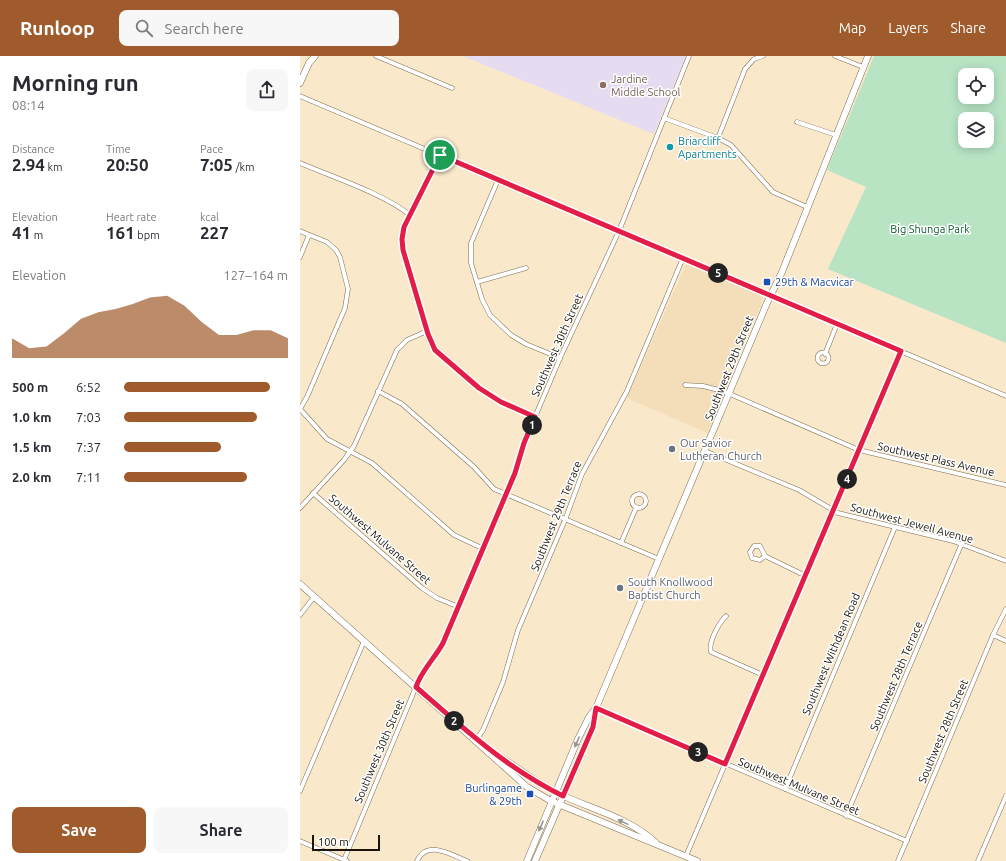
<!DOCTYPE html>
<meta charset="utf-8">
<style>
:root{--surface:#fff;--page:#f7f7f7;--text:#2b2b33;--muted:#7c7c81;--accent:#9f5b2c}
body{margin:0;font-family:Ubuntu,sans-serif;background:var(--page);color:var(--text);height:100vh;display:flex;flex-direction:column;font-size:15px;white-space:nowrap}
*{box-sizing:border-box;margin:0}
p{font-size:13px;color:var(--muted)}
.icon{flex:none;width:22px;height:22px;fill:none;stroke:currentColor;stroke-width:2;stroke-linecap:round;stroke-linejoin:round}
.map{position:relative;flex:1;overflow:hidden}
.sheet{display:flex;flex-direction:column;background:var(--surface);width:300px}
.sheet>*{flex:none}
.tools{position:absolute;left:658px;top:12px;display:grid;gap:8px}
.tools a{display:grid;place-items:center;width:36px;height:36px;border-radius:8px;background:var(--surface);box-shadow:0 2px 10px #0003;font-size:20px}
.scale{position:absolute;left:12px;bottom:10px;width:68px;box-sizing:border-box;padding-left:4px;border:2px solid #191409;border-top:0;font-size:11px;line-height:14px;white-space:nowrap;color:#191409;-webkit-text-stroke:3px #fff;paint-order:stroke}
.pin{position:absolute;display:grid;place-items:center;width:34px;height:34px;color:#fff;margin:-17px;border:2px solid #fff;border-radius:50%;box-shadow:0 1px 4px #0007}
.km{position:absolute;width:20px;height:20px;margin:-10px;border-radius:50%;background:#222;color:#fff;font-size:11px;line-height:20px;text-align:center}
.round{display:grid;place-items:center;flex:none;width:42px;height:42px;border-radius:8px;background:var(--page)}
.headline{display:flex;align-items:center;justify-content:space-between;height:68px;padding:0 12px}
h1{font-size:22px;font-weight:700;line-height:30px}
.metrics{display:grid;grid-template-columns:repeat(3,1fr);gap:6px;height:68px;padding:4px 12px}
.metrics div{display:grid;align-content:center}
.metrics b{font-size:17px;font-weight:700}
.metrics small{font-size:11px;font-weight:400}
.metrics p{font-size:11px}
.chart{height:112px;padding:8px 12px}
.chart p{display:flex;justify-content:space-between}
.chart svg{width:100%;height:72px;margin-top:4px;fill:var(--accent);opacity:.7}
.button{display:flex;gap:8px;margin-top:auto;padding:8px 12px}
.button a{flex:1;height:46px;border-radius:8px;background:var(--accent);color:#fff;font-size:16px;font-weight:700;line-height:46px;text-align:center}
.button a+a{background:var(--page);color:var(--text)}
ul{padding:0 12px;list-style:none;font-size:13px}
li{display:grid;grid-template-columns:64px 48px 1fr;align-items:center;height:30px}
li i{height:10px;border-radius:5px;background:var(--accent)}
header{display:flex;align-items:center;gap:24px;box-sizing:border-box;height:56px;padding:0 20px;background:var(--accent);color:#fff}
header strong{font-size:19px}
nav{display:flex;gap:22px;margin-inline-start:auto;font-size:14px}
.search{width:280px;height:36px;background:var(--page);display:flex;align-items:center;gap:10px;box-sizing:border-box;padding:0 14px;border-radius:8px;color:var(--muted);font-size:15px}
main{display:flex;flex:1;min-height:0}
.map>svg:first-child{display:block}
.built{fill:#f3deb9}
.education{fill:#e5dcf1}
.green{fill:#b8e4c4;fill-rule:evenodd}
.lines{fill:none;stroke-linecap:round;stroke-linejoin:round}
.street-casing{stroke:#7b6d52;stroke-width:5}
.secondary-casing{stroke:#7b6d52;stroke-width:7}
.street{stroke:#fff;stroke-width:4}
.secondary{stroke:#fff;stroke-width:6}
.oneway{fill:#989590}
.route-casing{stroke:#fff;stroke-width:8}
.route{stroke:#e11d48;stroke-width:5}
.education-dot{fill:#8d6e63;stroke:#fff;stroke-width:1.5}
.culture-dot{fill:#0f9aa8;stroke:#fff;stroke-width:1.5}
.transit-dot{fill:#1a4fb4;stroke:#fff;stroke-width:1.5}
.worship-dot{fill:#6b7280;stroke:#fff;stroke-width:1.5}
.labels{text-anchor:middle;stroke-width:3;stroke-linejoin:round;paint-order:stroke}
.education-label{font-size:11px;fill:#785e54;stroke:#fff;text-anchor:start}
.culture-label{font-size:11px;fill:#0d838f;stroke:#fff;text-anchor:start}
.park-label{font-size:11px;fill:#0e5a31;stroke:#fff}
.transit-label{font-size:11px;fill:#164399;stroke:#fff;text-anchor:start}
.street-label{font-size:11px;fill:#191409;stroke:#fff}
.worship-label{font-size:11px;fill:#5b616d;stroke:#fff;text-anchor:start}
</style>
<header>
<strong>Runloop</strong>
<div class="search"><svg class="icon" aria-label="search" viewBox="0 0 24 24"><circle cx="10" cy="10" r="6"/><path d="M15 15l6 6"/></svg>Search here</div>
<nav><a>Map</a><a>Layers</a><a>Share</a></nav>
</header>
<main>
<section class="sheet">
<div class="headline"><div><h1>Morning run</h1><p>08:14</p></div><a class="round"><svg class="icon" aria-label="share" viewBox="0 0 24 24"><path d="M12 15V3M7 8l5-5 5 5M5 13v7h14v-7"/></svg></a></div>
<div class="metrics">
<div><p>Distance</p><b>2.94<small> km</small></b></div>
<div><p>Time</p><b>20:50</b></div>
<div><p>Pace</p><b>7:05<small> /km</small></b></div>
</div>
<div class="metrics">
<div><p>Elevation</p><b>41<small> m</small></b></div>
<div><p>Heart rate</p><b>161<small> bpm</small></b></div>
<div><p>kcal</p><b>227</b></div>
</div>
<div class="chart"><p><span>Elevation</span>127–164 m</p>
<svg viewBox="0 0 160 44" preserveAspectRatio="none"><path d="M0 44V32L10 38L20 37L30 29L40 20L50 16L60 14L70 11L80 7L90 6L100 12L110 22L120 30L130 30L140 27L150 27L160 32V44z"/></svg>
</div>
<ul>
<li><b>500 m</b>6:52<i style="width:89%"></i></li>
<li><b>1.0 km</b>7:03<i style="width:81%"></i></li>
<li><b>1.5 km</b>7:37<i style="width:59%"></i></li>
<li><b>2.0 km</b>7:11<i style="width:75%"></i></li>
</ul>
<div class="button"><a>Save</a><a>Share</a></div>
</section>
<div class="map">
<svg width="706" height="805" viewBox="0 0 706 805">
<rect width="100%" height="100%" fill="#f9e8ca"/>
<path class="built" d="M386 208 460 238 463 243 407 377 327 342Z"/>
<path class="education" d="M163 0H386L354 78Z"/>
<path class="green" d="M574 0H706V287L528 213 566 131 527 114ZM665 19H687V41H665ZM665 63H687V85H665Z"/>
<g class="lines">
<g class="street-casing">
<g id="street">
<path d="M76 0 152 32"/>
<path d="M535 0 563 11"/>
<path d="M0 40 706 340"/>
<path d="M364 62 418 82 431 89 473 136 507 151"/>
<path d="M497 66 536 79"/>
<path d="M418 82 445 13 454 3 463 0"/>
<path d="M140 99 104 171 102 183 103 194 129 284 135 294 179 332 201 346 235 361"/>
<path d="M0 107C33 121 84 138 110 159"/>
<path d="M198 124 171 187V207L182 243 190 259 211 279 226 288 260 302"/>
<path d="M0 175 27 186 36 194 40 201 48 233 45 252 7 341 0 353"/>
<path d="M0 201 9 179"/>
<path d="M177 226 226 212"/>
<circle cx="523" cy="302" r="5.5"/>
<path d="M525 298 537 268"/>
<path d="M385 329 403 330 423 335 559 394 706 429"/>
<path d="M78 335 102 348 174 411 194 433 359 503"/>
<path d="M0 353 27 383 72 407 154 479 184 493"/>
<path d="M405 395 499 434 538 457 653 485 706 505"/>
<path d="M13 437 122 532 137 542 159 551"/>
<circle cx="339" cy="445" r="7"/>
<path d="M0 452 44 404 54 390 97 294 107 284 127 275"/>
<path d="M321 487 336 452"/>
<path d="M465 500 460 504 452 502 450 496 454 490H460L465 500 506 520"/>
<path d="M0 559 14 541"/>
<path d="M426 560C419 567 408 586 411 596L463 619"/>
<path d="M693 579 706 585"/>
<path d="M296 652 607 785"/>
<path d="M176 684 183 674 203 626 218 574 265 464 282 418 327 335 383 202"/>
<path d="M485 733 595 471"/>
<path d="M0 735 64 585"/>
<path d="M546 760 662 487"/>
<path d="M0 785 47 805"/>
<path d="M386 800 601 295"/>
<path d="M44 804 113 638 119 621 133 604 143 587 215 417 224 387 260 302 319 175 389 0"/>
<path d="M117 805C127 783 151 799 167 805"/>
<path d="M598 805 693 579 706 553"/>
<path d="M678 805 706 740"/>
</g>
</g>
<g class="secondary-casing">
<g id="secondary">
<path d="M0 27 9 7 15 0"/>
<path d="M0 528 227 731 251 745 397 805"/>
<path d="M190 695C212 707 232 724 255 736 287 752 329 761 356 787"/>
<path d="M227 805 278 683 289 661 295 653"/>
<path d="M235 805 293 671 296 652 467 247 482 216 568 0"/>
</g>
</g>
<use href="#street" class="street"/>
<use href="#secondary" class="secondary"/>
</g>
<defs><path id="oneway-solid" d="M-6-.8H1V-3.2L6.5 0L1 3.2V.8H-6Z"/></defs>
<g class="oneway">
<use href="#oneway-solid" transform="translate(277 686) rotate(114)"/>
<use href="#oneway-solid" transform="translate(323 766) rotate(-154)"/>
<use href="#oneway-solid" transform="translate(241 770) rotate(113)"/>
</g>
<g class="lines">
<g class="route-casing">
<path id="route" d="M140 99 601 295 425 708 296 652 293 671 263 740C206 712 163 672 116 631 121 615 135 602 143 587L215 417 224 387 235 361 201 346 179 332 135 294 128 278 103 194 102 183 104 171Z"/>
</g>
<use href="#route" class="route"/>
</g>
<circle class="education-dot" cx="303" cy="29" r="4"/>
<circle class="culture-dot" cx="370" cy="91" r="4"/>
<g class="transit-dot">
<rect x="463" y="222" width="8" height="8" rx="2"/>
<rect x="226" y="734" width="8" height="8" rx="2"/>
</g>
<g class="worship-dot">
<circle cx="372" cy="393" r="4"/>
<circle cx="320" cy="532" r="4"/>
</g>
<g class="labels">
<g class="education-label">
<text x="311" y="27">Jardine<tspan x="311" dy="13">Middle School</tspan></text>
</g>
<g class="culture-label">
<text x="378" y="89">Briarcliff<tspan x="378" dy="13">Apartments</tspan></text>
</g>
<g class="park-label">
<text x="630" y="177">Big Shunga Park</text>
</g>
<g class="transit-label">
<text x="475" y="230">29th &amp; Macvicar</text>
<text x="222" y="736" text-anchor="end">Burlingame<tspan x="222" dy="13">&amp; 29th</tspan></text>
</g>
<g class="street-label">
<text transform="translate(257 289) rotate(-66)" y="4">Southwest 30th Street</text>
<text transform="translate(429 312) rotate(-68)" y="4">Southwest 29th Street</text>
<text transform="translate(636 403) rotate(13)" y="4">Southwest Plass Avenue</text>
<text transform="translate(256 460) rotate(-68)" y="4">Southwest 29th Terrace</text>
<text transform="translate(612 467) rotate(15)" y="4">Southwest Jewell Avenue</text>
<text transform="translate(80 483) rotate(41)" y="4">Southwest Mulvane Street</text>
<text transform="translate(531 598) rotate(-67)" y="4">Southwest Withdean Road</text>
<text transform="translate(596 620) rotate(-67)" y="4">Southwest 28th Terrace</text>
<text transform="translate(643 675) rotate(-67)" y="4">Southwest 28th Street</text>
<text transform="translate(79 695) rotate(-67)" y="4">Southwest 30th Street</text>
<text transform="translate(499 730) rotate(23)" y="4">Southwest Mulvane Street</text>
</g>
<g class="worship-label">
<text x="380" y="391">Our Savior<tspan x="380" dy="13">Lutheran Church</tspan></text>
<text x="328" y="530">South Knollwood<tspan x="328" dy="13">Baptist Church</tspan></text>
</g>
</g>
</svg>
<div class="tools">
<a><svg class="icon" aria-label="locate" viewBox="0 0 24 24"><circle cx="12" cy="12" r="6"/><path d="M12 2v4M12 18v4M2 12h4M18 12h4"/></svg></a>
<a><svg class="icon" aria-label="layers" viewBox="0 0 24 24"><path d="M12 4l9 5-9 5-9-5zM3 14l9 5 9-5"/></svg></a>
</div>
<div class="scale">100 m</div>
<div class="pin" style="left:140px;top:99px;background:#1e9e55"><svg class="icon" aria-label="arrive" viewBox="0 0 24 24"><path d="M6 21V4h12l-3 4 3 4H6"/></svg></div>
<b class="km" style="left:232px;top:369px">1</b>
<b class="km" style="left:154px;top:665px">2</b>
<b class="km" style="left:398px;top:696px">3</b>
<b class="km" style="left:547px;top:423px">4</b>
<b class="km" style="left:418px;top:217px">5</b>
</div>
</main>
